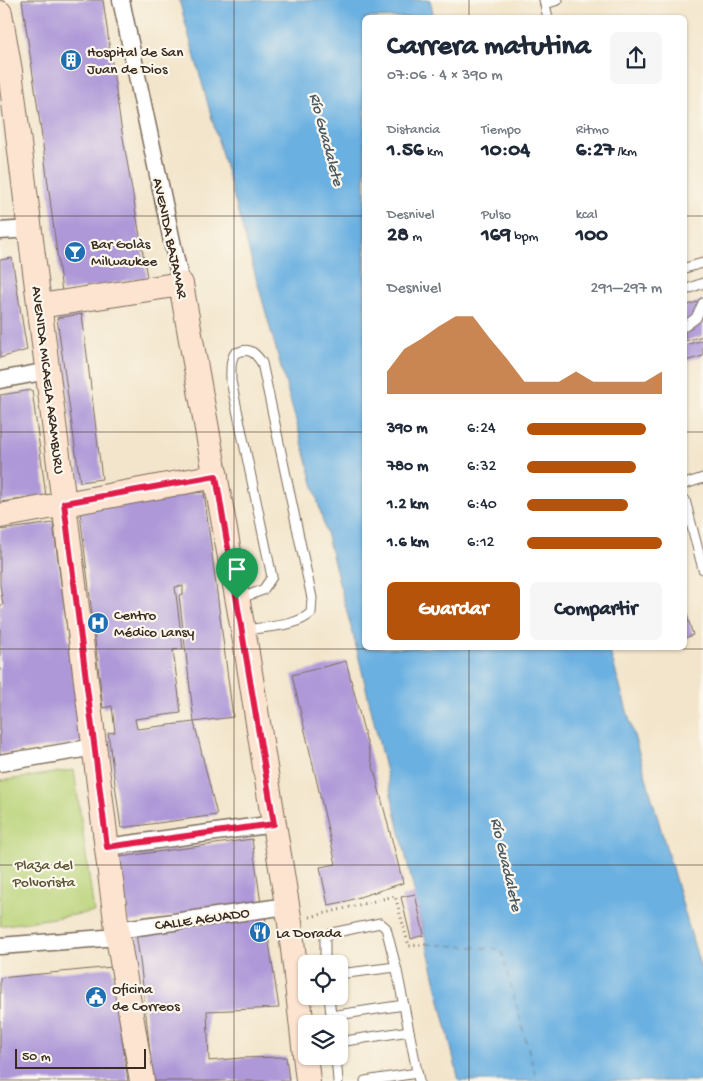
<!DOCTYPE html>
<html lang="es">
<meta charset="utf-8">
<style>
:root{--surface:#fff;--page:#f6f6f7;--text:#1f2937;--muted:#747a83;--accent:#b45309}
body{margin:0;font-family:"Gochi Hand",sans-serif;background:var(--page);color:var(--text);height:100vh;display:flex;flex-direction:column;font-size:19px;white-space:nowrap}
*{box-sizing:border-box;margin:0}
p{font-size:16px;color:var(--muted)}
.icon{flex:none;width:28px;height:28px;fill:none;stroke:currentColor;stroke-width:2;stroke-linecap:round;stroke-linejoin:round}
.map{position:relative;flex:1;overflow:hidden}
.panel{position:absolute;left:362px;top:15px;width:325px;height:635px;display:flex;flex-direction:column;background:var(--surface);border-radius:8px;box-shadow:0 1px 4px #0004}
.panel>*{flex:none}
.controls{position:absolute;left:298px;top:955px;display:grid;gap:10px}
.controls a{display:grid;place-items:center;width:50px;height:50px;border-radius:8px;background:var(--surface);box-shadow:0 1px 4px #0004;font-size:25px}
.scale{position:absolute;left:15px;bottom:12px;width:131px;box-sizing:border-box;padding-left:5px;border:2px solid #3b2a1e;border-top:0;font-size:14px;line-height:18px;white-space:nowrap;color:#3b2a1e;-webkit-text-stroke:4px #fbf7ec;paint-order:stroke}
.pin{position:absolute;display:grid;place-items:center;width:42px;height:42px;color:#fff;margin:-51px -21px;border-radius:50% 50% 50% 0;rotate:-45deg;box-shadow:0 0 5px #0007}
.pin .icon{rotate:45deg}
.round{display:grid;place-items:center;flex:none;width:52px;height:52px;border-radius:8px;background:var(--page)}
.headline{display:flex;align-items:center;justify-content:space-between;height:85px;padding:0 25px}
h1{font-size:28px;font-weight:700;line-height:38px}
.figures{display:grid;grid-template-columns:repeat(3,1fr);gap:8px;height:85px;padding:5px 25px}
.figures div{display:grid;align-content:center}
.figures b{font-size:21px;font-weight:700}
.figures small{font-size:14px;font-weight:400}
.figures p{font-size:14px}
.chart{height:140px;padding:10px 25px}
.chart p{display:flex;justify-content:space-between}
.chart svg{width:100%;height:90px;margin-top:5px;fill:var(--accent);opacity:.7}
.button{display:flex;gap:10px;margin-top:auto;padding:10px 25px}
.button a{flex:1;height:58px;border-radius:8px;background:var(--accent);color:#fff;font-size:20px;font-weight:700;line-height:58px;text-align:center}
.button a+a{background:var(--page);color:var(--text)}
ul{padding:0 25px;list-style:none;font-size:16px}
li{display:grid;grid-template-columns:80px 60px 1fr;align-items:center;height:38px}
li i{height:12px;border-radius:6px;background:var(--accent)}
.map>svg:first-child{display:block}
.green{fill:#bad378;stroke:#7a7e4b}
.water{fill:#6ab0e1;stroke:#526d80}
.lines{fill:none;stroke-linecap:round;stroke-linejoin:round}
.ferry{stroke:#4b5962;stroke-width:1;stroke-dasharray:6 5;stroke-linecap:butt}
.building{fill:#ae98d8;fill-rule:evenodd}
.lane-casing{stroke:#7b6b5b;stroke-width:11}
.street-casing{stroke:#7b6b5b;stroke-width:19}
.secondary-casing{stroke:#7b6b5b;stroke-width:26}
.path{stroke:#7b6b5b;stroke-width:3;stroke-dasharray:1 4;stroke-linecap:butt}
.lane{stroke:#fff;stroke-width:9}
.street{stroke:#fff;stroke-width:16}
.secondary{stroke:#fde4d1;stroke-width:24}
.route-casing{stroke:#fff;stroke-width:10}
.route{stroke:#e11d48;stroke-width:6}
.grid{fill:none;stroke:#3b2a1e;stroke-width:1;stroke-opacity:0.55}
.labels{text-anchor:middle;stroke-width:4.5;stroke-linejoin:round;paint-order:stroke}
.poi-label{font-size:15px;fill:#3b2a1e;stroke:#fbf7ec;text-anchor:start}
.street-label{font-size:15px;fill:#3b2a1e;stroke:#fbf7ec}
.park-label{font-size:15px;fill:#5b5434;stroke:#fbf7ec}
.water-label{font-size:16px;font-style:italic;fill:#4b5962;stroke:#fbf7ec}
</style>
<div class="map">
<svg width="703" height="1081" viewBox="0 0 703 1081">
<rect width="100%" height="100%" fill="#fbf7ec"/>
<filter id="ink" filterUnits="userSpaceOnUse"><feTurbulence type="fractalNoise" baseFrequency=".02" numOctaves="2"/><feDisplacementMap in="SourceGraphic" scale="10" xChannelSelector="R" yChannelSelector="G"/><feConvolveMatrix kernelMatrix="1 2 1 2 8 2 1 2 1" color-interpolation-filters="sRGB"/></filter>
<filter id="wash" filterUnits="userSpaceOnUse"><feTurbulence type="fractalNoise" baseFrequency=".0096" numOctaves="4" result="noise"/><feDisplacementMap in="SourceGraphic" scale="20" xChannelSelector="R" yChannelSelector="G"/><feGaussianBlur stdDeviation="1.12" result="paint"/><feColorMatrix in="noise" values="0 0 0 0 0 0 0 0 0 0 0 0 0 0 0 0 0 1.4 0 .05"/><feComposite in="paint" operator="in"/></filter>
<g filter="url(#wash)">
<rect width="100%" height="100%" fill="#f3e5cb"/>
<path class="green" d="M74 770 94 912 0 926V781Z"/>
<path class="water" d="M179 0H430L434 17 365 18V648H609L703 976V1081H459L357 650 306 457Z"/>
<g class="lines">
<path class="ferry" d="M427 944 501 949 537 1081"/>
</g>
<g id="blocks">
<g class="building">
<path d="M22 0H103L120 120 147 277 62 292 41 130Z"/>
<path d="M12 258 27 350 0 358V260Z"/>
<path d="M703 300V336L685 341V306Z"/>
<path d="M82 314 102 479 80 482 57 318Z"/>
<path d="M703 340V356L685 361V345Z"/>
<path d="M32 390 46 496 0 502V395Z"/>
<path d="M204 492 233 717 194 722 217 815 121 828 108 733 115 732 112 706 103 708 79 504ZM183 586V594L179 595 194 722 137 729 135 719 181 713 173 650 183 649 175 587Z"/>
<path d="M53 523 82 742 0 754V605H3L0 585V530Z"/>
<path d="M685 609 693 635 685 638Z"/>
<path d="M346 661 403 883 344 902 328 905 320 867 336 864 292 675Z"/>
<path d="M252 839 261 904 128 922 119 857Z"/>
<path d="M415 894 424 935 411 939 401 897Z"/>
<path d="M265 916 279 1008 207 1011 209 1061 241 1058 286 1057 289 1081H153L141 968 136 933Z"/>
<path d="M112 967 128 1081H0V978Z"/>
</g>
</g>
</g>
<g filter="url(#ink)">
<use href="#blocks" fill-opacity="0" stroke="#7b6b5b" stroke-width="1"/>
<g class="lines">
<g class="lane-casing">
<g id="lane">
<path d="M544 0 548 18"/>
<path d="M545 4 558 0"/>
<path d="M685 268 703 263"/>
<path d="M685 290 703 283"/>
<path d="M685 326 696 318 703 303"/>
<path d="M685 484 703 478"/>
<path d="M685 500 703 569"/>
<path d="M238 599 263 590 272 577 231 381C231 374 230 363 233 357 235 352 235 353 239 352 250 347 256 354 262 363L312 598 311 613C292 629 266 625 243 631"/>
<path d="M325 964V936L332 933 380 923 386 928 397 971 419 1081"/>
<path d="M339 974 396 967"/>
<path d="M329 996 332 1024"/>
<path d="M331 1016 404 1005"/>
<path d="M339 1042 409 1031"/>
<path d="M336 1056 338 1081"/>
<path d="M365 1081 417 1073"/>
</g>
</g>
<g class="street-casing">
<g id="street">
<path d="M121 0 181 284"/>
<path d="M0 231 30 229"/>
<path d="M0 380 48 371"/>
<path d="M0 763 95 747"/>
<path d="M107 847 274 824"/>
<path d="M117 930 287 906"/>
<path d="M0 946 118 937"/>
</g>
</g>
<g class="secondary-casing">
<g id="secondary">
<path d="M0 13 10 71 118 937 142 1081"/>
<path d="M40 306 181 284 246 647 274 824 290 923 308 1081"/>
<path d="M0 516 216 476"/>
</g>
</g>
<path class="path" d="M310 917 395 896 409 946 427 944"/>
<use href="#lane" class="lane"/>
<use href="#street" class="street"/>
<use href="#secondary" class="secondary"/>
</g>
</g>
<g class="lines" filter="url(#ink)">
<g class="route-casing">
<path id="route" d="M216 476 274 824 107 847 64 503Z"/>
</g>
<use href="#route" class="route"/>
</g>
<path class="grid" d="M234 0V1081M469 0V18M0 216H365M685 216H703M0 432H365M685 432H703M469 648V1081M0 649H703M0 865H703"/>
<defs>
<g id="building-disc" transform="scale(1.125)"><circle r="9.5" fill="#1f6fb2" stroke="#fbf7ec"/><path d="M-4-6H4V6H1V3H-1V6H-4ZM-2.5-4.3h1.7v1.8h-1.7ZM.8-4.3h1.7v1.8H.8ZM-2.5-1h1.7V.8h-1.7ZM.8-1h1.7V.8H.8Z" fill="#fff"/></g>
<g id="bar-disc" transform="scale(1.125)"><circle r="9.5" fill="#1f6fb2" stroke="#fbf7ec"/><path d="M-6-5H6L.8 .8V4.5H3.5V6h-7V4.5H-.8V.8Z" fill="#fff"/></g>
<g id="hospital-disc" transform="scale(1.125)"><circle r="9.5" fill="#1f6fb2" stroke="#fbf7ec"/><path d="M-5-5h3v3.5h4V-5h3V5h-3V1.5h-4V5h-3Z" fill="#fff"/></g>
<g id="restaurant-disc" transform="scale(1.125)"><circle r="9.5" fill="#1f6fb2" stroke="#fbf7ec"/><path d="M-5-6h1v4h1v-4h1v4h1v-4h1v5L-1.5 .5V6h-2V.5L-5-1ZM5-6V6H3V1.5H1.5Q1.5-4 5-6Z" fill="#fff"/></g>
<g id="civic-disc" transform="scale(1.125)"><circle r="9.5" fill="#1f6fb2" stroke="#fbf7ec"/><path d="M-.6-6.5H3V-4.5H.6V-3L4-1V1h2V6H-6V1h2V-1L-.6-3ZM-1.2 2.5V6h2.4V2.5Z" fill="#fff"/></g>
</defs>
<g fill-rule="evenodd">
<use href="#building-disc" x="71" y="60"/>
<use href="#bar-disc" x="75" y="252"/>
<use href="#hospital-disc" x="98" y="623"/>
<use href="#restaurant-disc" x="260" y="932"/>
<use href="#civic-disc" x="96" y="997"/>
</g>
<g class="labels">
<g class="poi-label">
<text x="87" y="56">Hospital de San<tspan x="87" dy="17">Juan de Dios</tspan></text>
<text x="91" y="248">Bar Golàs<tspan x="91" dy="17">Milwaukee</tspan></text>
<text x="114" y="619">Centro<tspan x="114" dy="17">Médico Lansy</tspan></text>
<text x="276" y="937">La Dorada</text>
<text x="112" y="993">Oficina<tspan x="112" dy="17">de Correos</tspan></text>
</g>
<g class="street-label">
<text transform="translate(171 238) rotate(78)" y="5">AVENIDA BAJAMAR</text>
<text transform="translate(49 380) rotate(83)" y="5">AVENIDA MICAELA ARAMBURU</text>
<text transform="translate(202 918) rotate(-8)" y="5">CALLE AGUADO</text>
</g>
<g class="park-label">
<text x="44" y="869">Plaza del<tspan x="44" dy="17">Polvorista</tspan></text>
</g>
<g class="water-label">
<text transform="translate(328 139) rotate(75)" y="6">Río Guadalete</text>
<text transform="translate(508 864) rotate(77)" y="6">Río Guadalete</text>
</g>
</g>
</svg>
<div class="controls">
<a><svg class="icon" aria-label="locate" viewBox="0 0 24 24"><circle cx="12" cy="12" r="6"/><path d="M12 2v4M12 18v4M2 12h4M18 12h4"/></svg></a>
<a><svg class="icon" aria-label="layers" viewBox="0 0 24 24"><path d="M12 4l9 5-9 5-9-5zM3 14l9 5 9-5"/></svg></a>
</div>
<div class="scale">50 m</div>
<div class="pin" style="left:237px;top:599px;background:#1e9e55"><svg class="icon" aria-label="arrive" viewBox="0 0 24 24"><path d="M6 21V4h12l-3 4 3 4H6"/></svg></div>
<section class="panel">
<div class="headline"><div><h1>Carrera matutina</h1><p>07:06 · 4 × 390 m</p></div><a class="round"><svg class="icon" aria-label="share" viewBox="0 0 24 24"><path d="M12 15V3M7 8l5-5 5 5M5 13v7h14v-7"/></svg></a></div>
<div class="figures">
<div><p>Distancia</p><b>1.56<small> km</small></b></div>
<div><p>Tiempo</p><b>10:04</b></div>
<div><p>Ritmo</p><b>6:27<small> /km</small></b></div>
</div>
<div class="figures">
<div><p>Desnivel</p><b>28<small> m</small></b></div>
<div><p>Pulso</p><b>169<small> bpm</small></b></div>
<div><p>kcal</p><b>100</b></div>
</div>
<div class="chart"><p><span>Desnivel</span>291–297 m</p>
<svg viewBox="0 0 160 44" preserveAspectRatio="none"><path d="M0 44V33L10 22L20 17L30 11L40 6L50 6L60 17L70 27L80 38L90 38L100 38L110 33L120 38L130 38L140 38L150 38L160 33V44z"/></svg>
</div>
<ul>
<li><b>390 m</b>6:24<i style="width:88%"></i></li>
<li><b>780 m</b>6:32<i style="width:81%"></i></li>
<li><b>1.2 km</b>6:40<i style="width:75%"></i></li>
<li><b>1.6 km</b>6:12<i style="width:100%"></i></li>
</ul>
<div class="button"><a>Guardar</a><a>Compartir</a></div>
</section>
</div>
